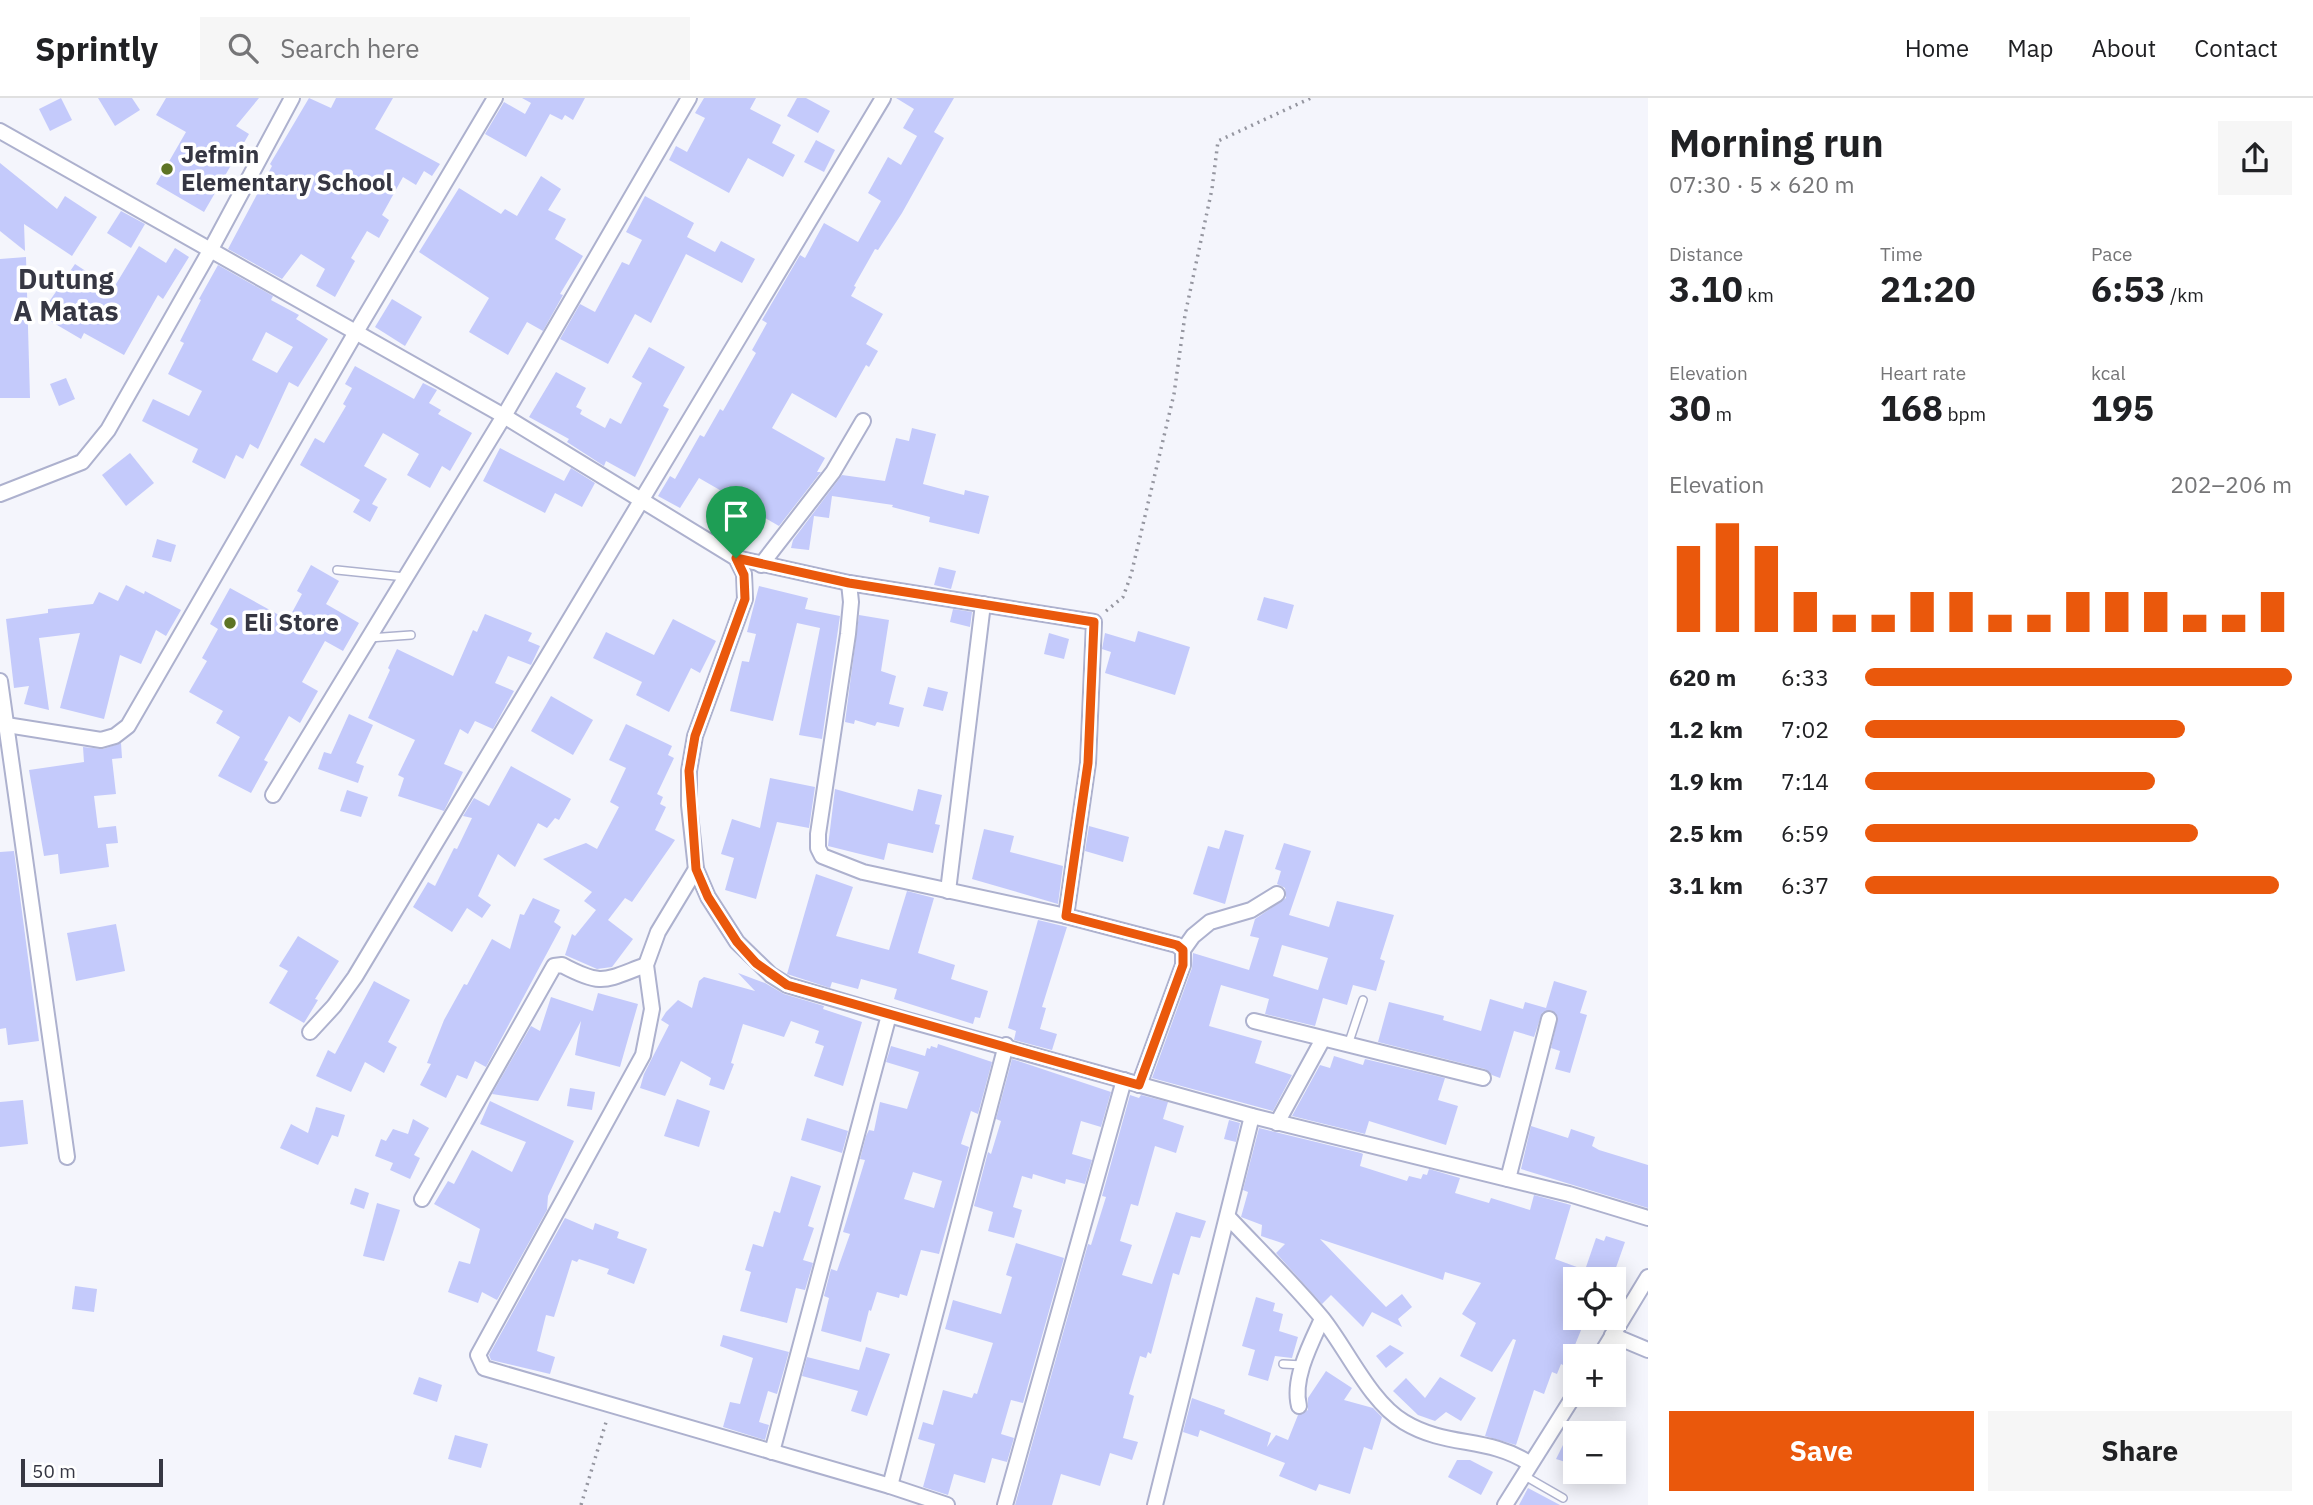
<!DOCTYPE html>
<meta charset="utf-8">
<style>
:root{--surface:#fff;--page:#f6f6f6;--text:#202124;--muted:#757577;--line:#e0e0e0;--accent:#ea580c}
body{margin:0;font-family:"IBM Plex Sans",sans-serif;background:var(--page);color:var(--text);height:100vh;display:flex;flex-direction:column;font-size:26px;white-space:nowrap}
*{box-sizing:border-box;margin:0}
p{font-size:23px;color:var(--muted)}
.icon{flex:none;width:38px;height:38px;fill:none;stroke:currentColor;stroke-width:2;stroke-linecap:round;stroke-linejoin:round}
.map{position:relative;flex:1;overflow:hidden}
.panel{display:flex;flex-direction:column;background:var(--surface);width:665px}
.panel>*{flex:none}
.fabs{position:absolute;left:1563px;top:1169px;display:grid;gap:14px}
.fabs a{display:grid;place-items:center;width:63px;height:63px;border-radius:0px;background:var(--surface);box-shadow:0 4px 18px #0003;font-size:35px}
.scale{position:absolute;left:21px;bottom:18px;width:142px;box-sizing:border-box;padding-left:7px;border:4px solid #363743;border-top:0;font-size:19px;line-height:24px;white-space:nowrap;color:#363743;-webkit-text-stroke:5px #fff;paint-order:stroke}
.pin{position:absolute;display:grid;place-items:center;width:60px;height:60px;color:#fff;margin:-72px -30px;border-radius:50% 50% 50% 0;rotate:-45deg;box-shadow:0 0 7px #0007}
.pin .icon{rotate:45deg}
.round{display:grid;place-items:center;flex:none;width:74px;height:74px;border-radius:0px;background:var(--page)}
.head{display:flex;align-items:center;justify-content:space-between;height:119px;padding:0 21px}
h1{font-size:38px;font-weight:700;line-height:52px}
.stats{display:grid;grid-template-columns:repeat(3,1fr);gap:10px;height:119px;padding:7px 21px}
.stats div{display:grid;align-content:center}
.stats b{font-size:35px;font-weight:700}
.stats small{font-size:19px;font-weight:400}
.stats p{font-size:19px}
.chart{height:196px;padding:14px 21px}
.chart p{display:flex;justify-content:space-between}
.chart svg{width:100%;height:126px;margin-top:7px;stroke:var(--accent);stroke-width:6}
.primary-button{display:flex;gap:14px;margin-top:auto;padding:14px 21px}
.primary-button a{flex:1;height:80px;border-radius:0px;background:var(--accent);color:#fff;font-size:28px;font-weight:700;line-height:80px;text-align:center}
.primary-button a+a{background:var(--page);color:var(--text)}
ul{padding:0 21px;list-style:none;font-size:23px}
li{display:grid;grid-template-columns:112px 84px 1fr;align-items:center;height:52px}
li i{height:18px;border-radius:9px;background:var(--accent)}
header{display:flex;align-items:center;gap:42px;box-sizing:border-box;height:98px;padding:0 35px;background:var(--surface);border-bottom:2px solid var(--line)}
header strong{font-size:33px}
nav{display:flex;gap:38px;margin-inline-start:auto;font-size:24px}
.search{width:490px;height:63px;background:var(--page);display:flex;align-items:center;gap:18px;box-sizing:border-box;padding:0 24px;border-radius:0px;color:var(--muted);font-size:26px}
main{display:flex;flex:1;min-height:0}
.map>svg:first-child{display:block}
.building{fill:#c4cafb;fill-rule:evenodd}
.lines{fill:none;stroke-linecap:round;stroke-linejoin:round}
.service-casing{stroke:#adb1ce;stroke-width:10}
.minor-casing{stroke:#adb1ce;stroke-width:18}
.path{stroke:#9596a0;stroke-width:3.5;stroke-dasharray:2 5;stroke-linecap:butt}
.service{stroke:#fff;stroke-width:7}
.minor{stroke:#fff;stroke-width:14}
.route-casing{stroke:#fff;stroke-width:14}
.route{stroke:#ea580c;stroke-width:9}
.poi-dot{fill:#5e7425;stroke:#fff;stroke-width:2.5}
.labels{text-anchor:middle;stroke-width:7;stroke-linejoin:round;paint-order:stroke}
.poi-label{font-size:24px;font-weight:bold;fill:#363743;stroke:#fff;text-anchor:start}
.quarter-label{font-size:28px;font-weight:bold;fill:#363743;stroke:#fff}
</style>
<header>
<strong>Sprintly</strong>
<div class="search"><svg class="icon" aria-label="search" viewBox="0 0 24 24"><circle cx="10" cy="10" r="6"/><path d="M15 15l6 6"/></svg>Search here</div>
<nav><a>Home</a><a>Map</a><a>About</a><a>Contact</a></nav>
</header>
<main>
<div class="map">
<svg width="1648" height="1407" viewBox="0 0 1648 1407">
<rect width="100%" height="100%" fill="#f4f5fc"/>
<g class="building">
<path d="M61 0 72 22 50 33 39 11Z"/>
<path d="M98 0H132L140 12 115 28Z"/>
<path d="M166 0H259L236 28 249 36 204 114 156 86 186 34 156 17Z"/>
<path d="M309 0 331 10 336 0H393L375 31 440 66 432 78 424 73 416 87 403 79 382 117 389 122 379 140 367 133 351 160 355 163 335 199 316 188 325 171 301 156 282 181 228 151 272 68 270 66Z"/>
<path d="M522 0H585L573 22 565 17 562 22 550 16 526 59 485 36 504 4 525 16 531 5Z"/>
<path d="M704 0H756L750 11 781 27 772 45 795 57 783 79 748 60 729 95 669 62 676 48 687 54 705 20 695 15Z"/>
<path d="M797 0H806L830 13 818 35 787 18Z"/>
<path d="M896 0H954L934 34 944 40 902 115 878 152 875 151 854 188 856 189 851 198 883 216 866 246 878 253 869 269 866 267 836 320 792 295 772 330 825 360 817 374H821L779 428 739 405 727 427 712 419 725 395 699 380 680 410 658 398 670 378 675 381 700 337 704 339 720 311 723 313 756 255 752 252 767 225 762 222 800 157 805 160 824 125 858 144 881 103 868 95 888 59 901 67 917 38 903 30 914 11Z"/>
<path d="M816 42 835 52 824 74 804 64Z"/>
<path d="M0 65 57 111 65 98 97 119 72 158 24 126 25 153 0 133Z"/>
<path d="M541 78 561 91 548 112 566 121 555 141 583 158 560 196 563 197 543 233 527 224 508 257 469 234 489 200 419 154 459 90 501 116 505 111 517 118Z"/>
<path d="M645 98 694 125 687 139 715 154 721 143 755 161 742 185 686 156 651 225 635 216 608 266 560 241 580 206 595 214 622 164 629 167 642 142 626 134Z"/>
<path d="M121 113 145 126 131 150 107 135Z"/>
<path d="M139 148 166 165 175 150 189 159 163 201 158 197 124 257 84 235 81 241 40 217 75 166 113 191Z"/>
<path d="M26 159 30 300H0V161Z"/>
<path d="M218 167 273 198 271 202 299 217 296 221 328 241 298 289 289 284 258 351 250 346 243 361 236 357 225 381 192 364 198 351 142 323 153 301 189 318 202 293 168 276 184 245 180 243 201 202 199 201ZM266 234 293 249 277 275 252 262Z"/>
<path d="M392 201 422 219 405 248 375 229Z"/>
<path d="M649 249 685 269 663 308 669 311 635 379 606 363 604 368 567 344 569 341 529 319 556 274 586 290 576 309 582 312 580 316 605 330 610 320 621 326 642 285 632 279Z"/>
<path d="M355 268 414 301 423 285 437 292 429 305 441 312 438 316 472 335 450 373 442 368 430 390 407 377 419 356 383 335 364 368 387 381 372 406 378 409 370 424 353 414 360 402 300 367 315 340 324 345 346 308 343 306 352 290 345 286Z"/>
<path d="M66 280 75 301 59 308 50 286Z"/>
<path d="M912 330 936 336 923 386 964 397 965 392 989 398 979 436 929 424 930 419 892 409 893 407 832 398 829 420 814 418 809 452 791 450 793 442 842 377 885 383 896 340 909 343Z"/>
<path d="M500 350 564 383 571 370 595 385 582 409 555 395 545 415 483 383Z"/>
<path d="M130 355 154 385 126 408 102 377Z"/>
<path d="M157 441 176 447 171 464 152 459Z"/>
<path d="M311 467 339 483 326 506 359 525 343 553 325 543 302 584 318 593 300 625 289 618 264 662 268 664 251 695 218 678 240 639 216 625 223 613 189 594 207 563 202 560 218 531 210 526 230 490 288 522 302 496 297 493Z"/>
<path d="M939 469 956 473 951 491 934 487Z"/>
<path d="M126 487 144 496 145 493 181 512 166 538 156 532 141 566 120 557 104 621 60 610 80 535 39 540 49 612 24 606 29 588 14 590 6 521 48 515V511L93 506 99 494 118 503Z"/>
<path d="M759 488 808 500 805 511 840 518 822 641 799 637 820 530 797 525 773 623 730 613 742 563 749 564 756 536 747 534Z"/>
<path d="M1264 499 1294 507 1287 531 1257 522Z"/>
<path d="M953 511 972 514 970 529 950 524Z"/>
<path d="M485 516 532 535 528 543 540 548 531 567 508 558 495 585 514 593 493 631 475 623 468 636 460 631 444 666 463 674 444 713 398 698 404 680 398 677 415 642 368 620 390 572 388 570 397 551 453 578 473 532 477 534Z"/>
<path d="M859 517 889 522 881 573 896 578 889 606 904 610 899 629 877 624 875 628 855 622 854 626 845 624Z"/>
<path d="M673 521 716 543 700 575 691 570 669 614 636 597 642 584 593 560 606 534 654 557Z"/>
<path d="M1138 533 1190 549 1175 597 1105 575 1111 554 1102 551 1105 535 1135 544Z"/>
<path d="M1049 535 1069 541 1064 561 1044 556Z"/>
<path d="M928 589 948 594 943 613 923 608Z"/>
<path d="M551 598 593 622 573 657 531 633Z"/>
<path d="M349 616 373 627 356 665 364 668 358 685 318 671 324 654 331 656Z"/>
<path d="M626 626 672 648 668 657 674 660 657 696 663 699 660 706 666 709 655 732 675 742 632 804 625 800 608 822 633 841 612 869 597 871 565 857 572 836 575 838 596 812 584 803 592 794 543 761 586 745 597 751 619 709 610 704 626 670 609 662Z"/>
<path d="M121 645 122 660 112 661 116 696 94 698 98 730 116 728 118 745 106 746 109 769 60 776 58 756 44 758 29 672 84 664 83 649 103 651Z"/>
<path d="M511 668 571 701 559 722 555 720 547 730 538 725 515 769 498 756 478 798 491 807 482 820 467 810 452 834 413 809 428 784 435 788 454 750 457 751 472 720 463 718 474 700 489 708Z"/>
<path d="M770 680 815 689 809 730 777 724 756 801 725 792 734 760 721 756 732 721 760 730Z"/>
<path d="M835 691 913 713 918 691 942 697 935 726 940 727 933 755 888 745 884 762 828 748Z"/>
<path d="M347 692 368 699 361 719 340 713Z"/>
<path d="M1089 728 1129 739 1123 764 1085 753Z"/>
<path d="M984 731 1014 738 1010 754 1063 768 1058 806 972 781Z"/>
<path d="M1225 732 1244 737 1225 806 1193 796 1208 748 1219 751Z"/>
<path d="M1284 745 1311 753 1289 817 1329 829 1337 803 1394 817 1380 861 1385 863 1376 893 1353 887 1347 907 1323 900 1315 928 1265 916 1269 901 1221 887 1209 928 1262 943 1255 965 1292 977 1273 1013 1152 980 1192 870 1193 855 1249 872 1259 840 1250 838 1255 821 1286 800 1285 790 1277 786 1281 773 1275 771ZM1282 847 1328 860 1318 892 1273 878Z"/>
<path d="M14 753 39 943 8 947 6 930 0 931V754Z"/>
<path d="M816 776 853 789 836 838 889 852 907 793 934 800 918 855 955 867 951 881 988 893 980 920 975 919 973 926 894 901 897 891 861 881 858 891 832 884 830 890 787 876Z"/>
<path d="M533 800 560 812 554 824 561 829 486 969 475 963 467 981 457 977 446 1000 420 987 431 966 427 965 444 922 464 886 467 887 492 841 510 851 520 816 524 817Z"/>
<path d="M1038 822 1067 829 1042 909 1046 910 1040 931 1057 936 1052 952 1014 942 1016 933 1008 930Z"/>
<path d="M116 826 125 873 76 883 67 835Z"/>
<path d="M298 838 339 863 315 901 318 902 304 925 269 905 288 873 279 868Z"/>
<path d="M738 875 765 885 784 896 824 908 823 911 862 924 843 988 814 978 824 948 815 945 819 933 791 923 784 939 743 926 731 965 734 966 724 992 709 987 711 980 681 963 665 998 640 990 644 976 669 927 661 922 666 914 678 902 692 910 699 883 704 879 755 893Z"/>
<path d="M374 883 410 902 388 944 397 949 384 975 365 964 351 994 316 978 328 952 335 956Z"/>
<path d="M1554 883 1587 893 1580 915 1587 917 1570 975 1555 971 1560 953 1551 950 1558 919 1551 912 1542 915 1534 939 1514 933 1500 980 1492 977 1485 971 1378 944 1389 904 1444 918 1443 922 1481 933 1490 901 1523 911 1525 904 1546 910Z"/>
<path d="M598 895 638 906 620 969 575 957 581 923 538 1003 492 996 531 928 540 933 551 899 593 913Z"/>
<path d="M938 946 992 964 978 1016 971 1013 961 1046 969 1049 939 1156 921 1152 907 1198 900 1196 899 1200 877 1194 871 1213 869 1212 861 1244 821 1233 829 1200 824 1198 831 1171 837 1173 850 1136 843 1134 865 1062 860 1061 866 1038 869 1032 874 1033 880 1004 907 1011 919 974 886 964 891 948 925 958 927 950 930 951 931 948 937 950ZM913 1074 942 1083 934 1110 904 1101Z"/>
<path d="M1334 958 1363 967 1365 961 1445 980 1438 1002 1458 1008 1446 1047 1369 1023 1365 1036 1292 1018 1320 967 1330 970Z"/>
<path d="M1012 961 1111 994 1101 1029 1081 1023 1072 1056 1092 1062 1085 1086 1066 1081 1065 1086 1033 1076 1032 1081 1022 1078 1013 1109 1022 1112 1014 1140 988 1133 993 1114 974 1108 988 1054 991 1056 1001 1023 996 1021Z"/>
<path d="M570 990 595 994 592 1012 567 1008Z"/>
<path d="M1130 997 1139 1000 1141 997 1168 1004 1163 1021 1184 1028 1176 1055 1155 1048 1138 1108 1131 1106 1120 1143 1132 1147 1122 1177 1152 1186 1176 1114 1206 1123 1200 1140 1191 1138 1179 1177 1173 1175 1151 1256 1148 1254 1146 1260 1140 1258 1129 1296 1134 1298 1123 1340 1138 1344 1132 1362 1110 1355 1100 1388 1061 1376 1052 1407H1015L1088 1146 1091 1147 1106 1099 1102 1098Z"/>
<path d="M677 1001 710 1013 699 1049 664 1038Z"/>
<path d="M23 1002 28 1046 0 1049V1004Z"/>
<path d="M490 1003 574 1043 548 1098 547 1112 497 1202 482 1194 478 1205 448 1194 459 1163 470 1166 480 1131 434 1106 448 1083 454 1086 472 1052 512 1074 526 1044 480 1026Z"/>
<path d="M316 1009 345 1017 338 1039 332 1037 318 1067 280 1050 291 1026 308 1035Z"/>
<path d="M807 1020 848 1033 842 1055 801 1042Z"/>
<path d="M413 1021 429 1030 414 1057 420 1060 410 1081 390 1072 393 1065 375 1058 381 1041 386 1043 393 1031 408 1036Z"/>
<path d="M1229 1022 1240 1025 1236 1044 1224 1041Z"/>
<path d="M1531 1028 1568 1040 1571 1031 1595 1039 1592 1048 1599 1052 1648 1067V1110L1521 1071Z"/>
<path d="M1259 1030 1361 1055 1363 1056 1360 1068 1407 1083 1409 1078 1421 1081 1423 1076 1427 1077 1429 1071 1460 1080 1455 1095 1489 1105 1491 1100 1530 1112 1534 1097 1571 1107 1555 1161 1585 1172 1596 1140 1604 1143 1606 1138 1625 1144 1612 1181H1575V1220H1586L1568 1264 1565 1268 1561 1266 1557 1276 1552 1274 1544 1296 1534 1292 1516 1347 1485 1338 1516 1242 1513 1241 1492 1274 1460 1258 1476 1225 1462 1216 1481 1185 1445 1174 1443 1182 1320 1141 1386 1209 1402 1196 1412 1209 1398 1221 1402 1229 1372 1214 1363 1229 1331 1197 1322 1206 1276 1155 1285 1146 1261 1138 1262 1127 1241 1119 1248 1094 1243 1092Z"/>
<path d="M791 1078 821 1088 808 1128 814 1130 803 1162 813 1165 805 1192 796 1190 787 1225 740 1213 751 1174 745 1172 753 1146 763 1149 774 1113 780 1115Z"/>
<path d="M355 1090 369 1095 364 1111 350 1106Z"/>
<path d="M377 1105 400 1112 384 1163 363 1158Z"/>
<path d="M565 1120 593 1132 595 1125 619 1134 617 1140 647 1151 634 1186 607 1176 609 1171 579 1161 577 1164 572 1162 554 1219 546 1217 537 1253 555 1259 550 1276 491 1262 489 1257Z"/>
<path d="M1016 1145 1064 1160 1023 1305 1011 1302 1001 1336 1014 1340 1007 1364 992 1360 985 1385 954 1376 948 1397 923 1389 935 1346 918 1341 923 1324 933 1327 943 1292 972 1300 974 1295 977 1296 993 1245 945 1231 953 1202 1001 1216 1012 1179 1006 1177Z"/>
<path d="M75 1188 97 1191 94 1214 72 1211Z"/>
<path d="M1256 1199 1275 1205 1273 1213 1283 1216 1279 1233 1298 1239 1292 1260 1275 1258 1268 1283 1248 1277 1255 1252 1242 1248Z"/>
<path d="M723 1237 789 1254 777 1296 768 1293 759 1324 769 1327 765 1342 723 1329 730 1304 740 1306 753 1260 720 1248Z"/>
<path d="M1390 1247 1404 1255 1386 1270 1376 1258Z"/>
<path d="M866 1249 890 1256 867 1318 851 1313 858 1293 802 1278 807 1259 859 1272Z"/>
<path d="M1326 1273 1352 1290 1344 1302 1373 1310 1382 1319 1372 1352 1364 1349 1350 1396 1319 1386 1316 1393 1279 1378 1285 1365 1200 1332 1198 1339 1183 1334 1192 1300 1225 1312 1224 1316 1271 1335 1267 1349 1276 1337 1288 1342 1298 1317 1308 1312V1300Z"/>
<path d="M419 1279 442 1287 437 1304 413 1296Z"/>
<path d="M1440 1279 1476 1300 1461 1323 1446 1314 1435 1323 1418 1317 1393 1293 1406 1280 1425 1300Z"/>
<path d="M1575 1323V1367L1556 1361Z"/>
<path d="M455 1337 488 1346 481 1370 448 1361Z"/>
<path d="M1457 1362H1470L1493 1374 1481 1397 1448 1379Z"/>
<path d="M1528 1390 1560 1407H1519Z"/>
</g>
<g class="lines">
<g class="service-casing">
<g id="service">
<path d="M337 472 405 479"/>
<path d="M369 540 411 537"/>
<path d="M1348 947 1363 902"/>
<path d="M1283 1266 1303 1267"/>
<path d="M1523 1377 1563 1400"/>
</g>
</g>
<g class="minor-casing">
<g id="minor">
<path d="M0 33 504 318 736 460 744 476 745 501 695 638 689 673V707L696 771 708 799 737 844 771 877 787 887 889 917 1252 1018 1569 1096 1648 1120"/>
<path d="M0 396 82 364 108 332 211 151 292 0"/>
<path d="M736 460 849 485 1094 524 1088 665 1066 818"/>
<path d="M761 467 833 374 863 323"/>
<path d="M849 485 851 504 848 536 818 736V750L822 758 863 774 1066 818 1177 847 1183 852V867L1139 987"/>
<path d="M0 583 67 1059"/>
<path d="M0 626 101 642 115 638 128 628 356 234 495 0"/>
<path d="M273 697 504 318 689 0"/>
<path d="M696 771 658 834 646 867 652 911 643 957 478 1257 484 1270 890 1388 947 1407"/>
<path d="M948 793 983 506"/>
<path d="M1183 852 1193 838 1210 824 1251 812 1277 796"/>
<path d="M1254 923 1483 980"/>
<path d="M310 934 334 908 355 879 883 0"/>
<path d="M1277 1025 1323 941"/>
<path d="M1508 1081 1549 921"/>
<path d="M422 1101 554 868 562 867C603 889 605 882 646 867"/>
<path d="M1228 1119C1259 1152 1293 1185 1322 1220 1347 1251 1370 1304 1404 1324 1447 1350 1487 1338 1529 1365"/>
<path d="M1612 1237 1648 1252"/>
<path d="M1600 1258 1648 1179"/>
<path d="M1299 1308C1292 1281 1311 1245 1322 1221"/>
<path d="M772 1354 889 917"/>
<path d="M890 1388 1006 947"/>
<path d="M1005 1407 1124 982"/>
<path d="M1155 1407 1252 1018"/>
<path d="M1505 1407 1575 1296"/>
</g>
</g>
<g class="path">
<path d="M1106 513 1123 499 1131 477 1174 296 1185 217 1212 91 1218 43 1311 0"/>
<path d="M581 1407 607 1321"/>
</g>
<use href="#service" class="service"/>
<use href="#minor" class="minor"/>
</g>
<g class="lines">
<g class="route-casing">
<path id="route" d="M736 460 849 485 1094 524 1088 665 1066 818 1177 847 1183 852V867L1139 987 787 887 756 865 737 844 708 799 696 771 689 673 695 638 745 501 744 477Z"/>
</g>
<use href="#route" class="route"/>
</g>
<g class="poi-dot">
<circle cx="167" cy="71" r="7"/>
<circle cx="230" cy="525" r="7"/>
</g>
<g class="labels">
<g class="poi-label">
<text x="181" y="65">Jefmin<tspan x="181" dy="28">Elementary School</tspan></text>
<text x="244" y="533">Eli Store</text>
</g>
<g class="quarter-label">
<text x="66" y="191">Dutung<tspan x="66" dy="32">A Matas</tspan></text>
</g>
</g>
</svg>
<div class="fabs">
<a><svg class="icon" aria-label="locate" viewBox="0 0 24 24"><circle cx="12" cy="12" r="6"/><path d="M12 2v4M12 18v4M2 12h4M18 12h4"/></svg></a>
<a>+</a>
<a>−</a>
</div>
<div class="scale">50 m</div>
<div class="pin" style="left:736px;top:460px;background:#1e9e55"><svg class="icon" aria-label="arrive" viewBox="0 0 24 24"><path d="M6 21V4h12l-3 4 3 4H6"/></svg></div>
</div>
<section class="panel">
<div class="head"><div><h1>Morning run</h1><p>07:30 · 5 × 620 m</p></div><a class="round"><svg class="icon" aria-label="share" viewBox="0 0 24 24"><path d="M12 15V3M7 8l5-5 5 5M5 13v7h14v-7"/></svg></a></div>
<div class="stats">
<div><p>Distance</p><b>3.10<small> km</small></b></div>
<div><p>Time</p><b>21:20</b></div>
<div><p>Pace</p><b>6:53<small> /km</small></b></div>
</div>
<div class="stats">
<div><p>Elevation</p><b>30<small> m</small></b></div>
<div><p>Heart rate</p><b>168<small> bpm</small></b></div>
<div><p>kcal</p><b>195</b></div>
</div>
<div class="chart"><p><span>Elevation</span>202–206 m</p>
<svg viewBox="0 0 160 44" preserveAspectRatio="none"><path d="M5 44V14M15 44V6M25 44V14M35 44V30M45 44V38M55 44V38M65 44V30M75 44V30M85 44V38M95 44V38M105 44V30M115 44V30M125 44V30M135 44V38M145 44V38M155 44V30"/></svg>
</div>
<ul>
<li><b>620 m</b>6:33<i style="width:100%"></i></li>
<li><b>1.2 km</b>7:02<i style="width:75%"></i></li>
<li><b>1.9 km</b>7:14<i style="width:68%"></i></li>
<li><b>2.5 km</b>6:59<i style="width:78%"></i></li>
<li><b>3.1 km</b>6:37<i style="width:97%"></i></li>
</ul>
<div class="primary-button"><a>Save</a><a>Share</a></div>
</section>
</main>
